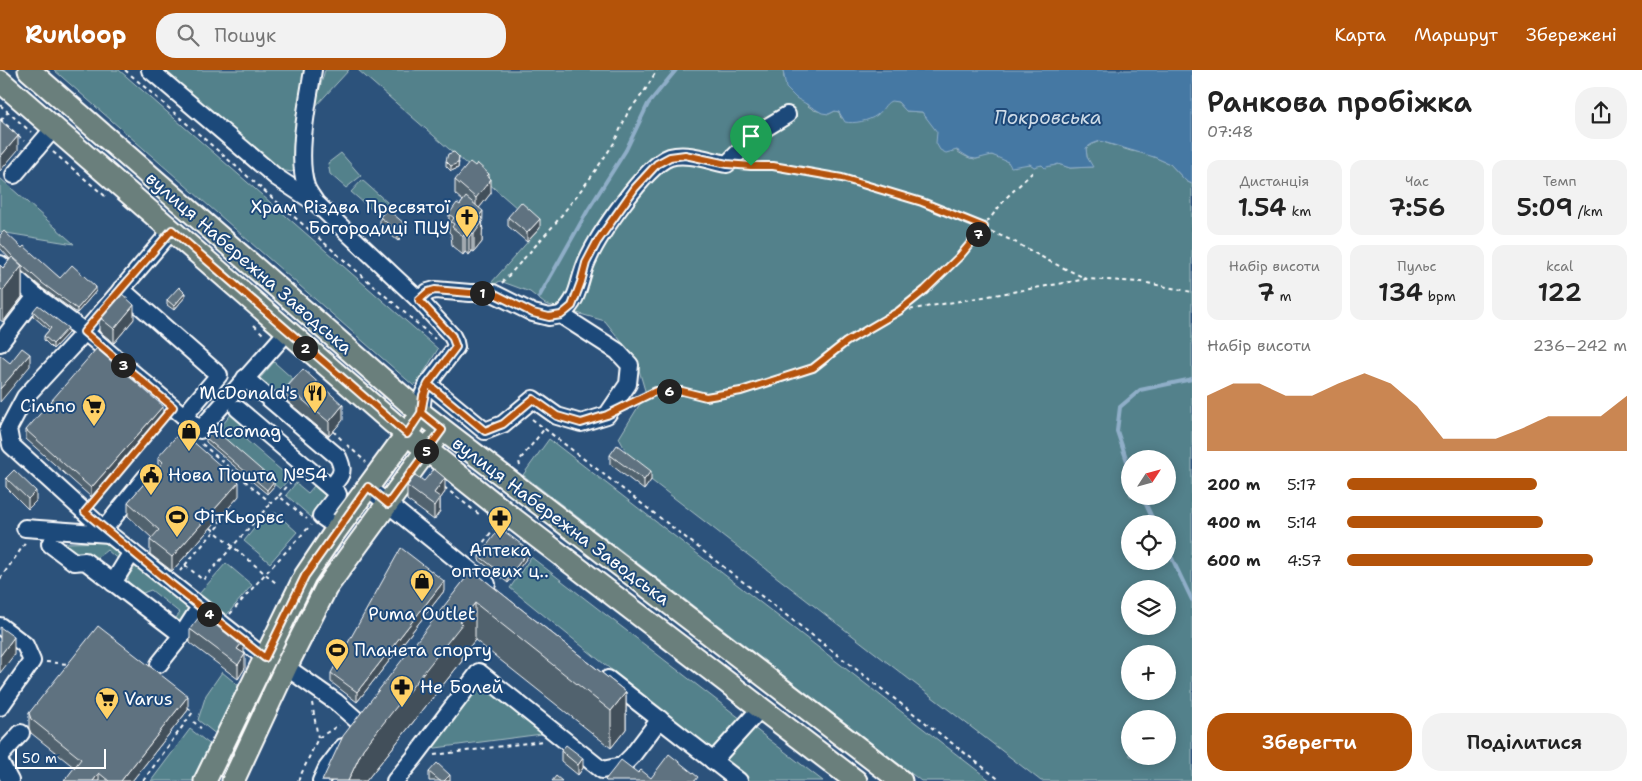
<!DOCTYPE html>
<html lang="uk">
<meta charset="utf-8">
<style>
:root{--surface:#fff;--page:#f2f2f2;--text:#222;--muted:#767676;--accent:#b45309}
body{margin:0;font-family:"Shantell Sans",sans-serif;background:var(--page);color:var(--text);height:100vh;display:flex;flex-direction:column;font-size:19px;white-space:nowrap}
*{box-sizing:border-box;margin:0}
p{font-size:16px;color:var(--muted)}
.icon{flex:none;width:28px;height:28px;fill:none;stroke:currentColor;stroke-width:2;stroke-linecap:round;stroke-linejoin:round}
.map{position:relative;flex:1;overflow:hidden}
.drawer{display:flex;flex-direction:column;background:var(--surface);width:450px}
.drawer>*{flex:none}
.needle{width:32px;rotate:54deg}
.controls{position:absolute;left:1121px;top:380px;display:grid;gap:10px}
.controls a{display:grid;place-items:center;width:55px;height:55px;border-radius:50%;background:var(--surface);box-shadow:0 2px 12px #0003;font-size:25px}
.scale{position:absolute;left:15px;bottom:12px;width:91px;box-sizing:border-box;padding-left:5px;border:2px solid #fff;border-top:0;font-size:14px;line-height:18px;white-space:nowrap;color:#fff;-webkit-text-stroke:4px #1f4a7a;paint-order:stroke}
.pin{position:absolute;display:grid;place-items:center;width:42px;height:42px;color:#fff;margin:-51px -21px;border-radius:50% 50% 50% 0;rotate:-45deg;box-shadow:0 0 5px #0007}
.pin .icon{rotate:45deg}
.km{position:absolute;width:25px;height:25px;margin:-12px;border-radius:50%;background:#222;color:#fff;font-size:14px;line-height:25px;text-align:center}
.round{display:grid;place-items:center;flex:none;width:52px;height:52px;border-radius:20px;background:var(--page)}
.summary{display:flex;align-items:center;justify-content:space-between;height:85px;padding:0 15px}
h1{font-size:28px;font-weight:600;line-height:38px}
.stats{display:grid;grid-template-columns:repeat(3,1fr);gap:8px;height:85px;padding:5px 15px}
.stats div{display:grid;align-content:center;border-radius:12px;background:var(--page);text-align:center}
.stats b{font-size:25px;font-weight:600}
.stats small{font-size:14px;font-weight:400}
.stats p{font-size:14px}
.chart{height:140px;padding:10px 15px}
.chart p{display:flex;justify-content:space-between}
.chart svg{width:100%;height:90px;margin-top:5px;fill:var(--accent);opacity:.7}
.action{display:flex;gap:10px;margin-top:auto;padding:10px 15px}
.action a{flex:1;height:58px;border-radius:20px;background:var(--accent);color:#fff;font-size:20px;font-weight:600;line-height:58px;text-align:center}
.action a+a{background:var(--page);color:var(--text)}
ul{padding:0 15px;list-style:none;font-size:16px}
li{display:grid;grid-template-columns:80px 60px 1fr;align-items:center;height:38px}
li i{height:12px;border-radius:6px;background:var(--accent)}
header{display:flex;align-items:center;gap:30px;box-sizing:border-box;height:70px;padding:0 25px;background:var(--accent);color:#fff}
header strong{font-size:24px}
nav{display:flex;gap:28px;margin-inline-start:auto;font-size:18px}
.search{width:350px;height:45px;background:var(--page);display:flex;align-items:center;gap:12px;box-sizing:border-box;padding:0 18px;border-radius:20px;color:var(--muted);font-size:19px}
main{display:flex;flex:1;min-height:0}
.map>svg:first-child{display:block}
.green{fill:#53818b;stroke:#a9c0c5;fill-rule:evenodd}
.water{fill:#4578a3;stroke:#8faec8}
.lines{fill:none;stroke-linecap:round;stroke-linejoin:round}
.stream{stroke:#8faec8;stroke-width:4}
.minor-casing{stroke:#fff;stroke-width:20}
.major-casing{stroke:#fff;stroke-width:25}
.path{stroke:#fff;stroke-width:2;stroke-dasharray:4 4;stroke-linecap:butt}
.minor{stroke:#1f4a7a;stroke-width:16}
.major{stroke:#6b7f7c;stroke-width:21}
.wall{fill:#51626e;stroke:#fff}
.shaded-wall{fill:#42505a;stroke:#fff}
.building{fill:#5e7280;stroke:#fff}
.route-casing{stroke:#fff;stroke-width:10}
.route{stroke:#b45309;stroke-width:6}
.labels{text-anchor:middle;stroke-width:4;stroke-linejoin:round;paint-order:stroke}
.poi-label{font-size:18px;fill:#fff;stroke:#1f4a7a;text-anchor:start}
.street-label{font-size:18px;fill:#fff;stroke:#1f4a7a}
.water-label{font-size:19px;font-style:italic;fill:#d0dde8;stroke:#1f4a7a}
</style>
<header>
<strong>Runloop</strong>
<div class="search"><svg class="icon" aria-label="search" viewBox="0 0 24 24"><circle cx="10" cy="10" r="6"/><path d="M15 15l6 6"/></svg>Пошук</div>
<nav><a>Карта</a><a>Маршрут</a><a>Збережені</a></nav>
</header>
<main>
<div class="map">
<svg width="1192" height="711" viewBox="0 0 1192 711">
<rect width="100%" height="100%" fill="#2c527b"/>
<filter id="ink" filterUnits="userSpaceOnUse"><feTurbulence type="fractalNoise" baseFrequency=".02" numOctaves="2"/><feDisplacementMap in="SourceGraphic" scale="10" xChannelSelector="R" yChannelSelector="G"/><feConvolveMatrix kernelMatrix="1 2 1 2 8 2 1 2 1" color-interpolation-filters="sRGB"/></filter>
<g filter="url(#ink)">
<g class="green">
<path d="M54 0H119L438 279 426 299 414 316Z"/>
<path d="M156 0H306L298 95 292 102 280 100Z"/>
<path d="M325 0H349L314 38Z"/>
<path d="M358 0H783L784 8 808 36 814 40 829 44 835 41 839 42 841 48 878 44 886 33 891 30 898 32 906 41 922 42C934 56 954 88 976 89 980 89 983 86 987 85 996 84 1008 92 1015 97L1019 94H1030L1035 97 1037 95C1046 95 1050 97 1058 94L1070 98 1092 97 1087 87 1086 78 1092 74 1100 71 1131 81 1145 83 1170 94 1186 111 1192 114V711H1041L634 397 619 368 646 324 636 290 605 251 545 234 530 222 500 211 483 222 540 158ZM1130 389H1168V426H1130ZM1130 454H1168V491H1130ZM1130 519H1168V556H1130ZM1130 584H1168V621H1130ZM1130 649H1168V686H1130Z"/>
<path d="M341 83 361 106 346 118 330 104 328 93Z"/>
<path d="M0 108 74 174 0 162Z"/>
<path d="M362 110 388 133 378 145 351 122Z"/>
<path d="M274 292 293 309 277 329 257 312Z"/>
<path d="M232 343 253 361 246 370 290 408 280 419 215 364Z"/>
<path d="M549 369 991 711H921L523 405Z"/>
<path d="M296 413 308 423 314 416 328 428 311 447 286 425Z"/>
<path d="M276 443 297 462 270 493 244 471 266 444Z"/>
<path d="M114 472 126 482 121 492 107 480C88 497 79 488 65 473Z"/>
<path d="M531 487 741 649 715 678H708L510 518Z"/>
<path d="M226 493 252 515 225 547 199 524Z"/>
<path d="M139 495 191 539 186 550 179 552 175 549 180 543 151 520 143 523 128 513V507L135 497Z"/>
<path d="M222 602 239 616 217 665 198 650 206 625Z"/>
<path d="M477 612 542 664 428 679Z"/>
<path d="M752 658H754L823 711H750L727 693 726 690Z"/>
<path d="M190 659 212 676 194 711H151Z"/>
</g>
<path class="water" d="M783 0H1192V114L1186 111 1170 94 1154 87 1100 71 1092 74 1086 78 1087 87 1093 97 1070 98 1058 94C1053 97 1049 95 1045 98L1042 95 1034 97 1030 94 1011 97 1008 92 992 85 976 89 970 88 957 80 946 83 940 80 936 73 937 62 922 42 906 41 898 32 891 31C884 34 883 41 877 45 869 51 854 54 845 52L839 42 835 41 829 44 822 43 796 28 786 18Z"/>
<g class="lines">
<g class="stream">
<path d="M539 227 588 140 626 80 648 34 676 0"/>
<path d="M1130 400 1117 361 1120 337 1140 320 1192 309"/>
<path d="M1142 426 1155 454"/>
<path d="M1168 480 1192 530"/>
</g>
<g class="minor-casing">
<g id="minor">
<path d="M150 0 276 107 314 132"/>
<path d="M313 0C308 32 296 85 306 116 308 122 313 128 316 133L419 230 452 266 455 272 456 277 428 314 423 325 421 343"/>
<path d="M14 105 54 58"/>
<path d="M172 160 85 262 25 327 8 359 11 375 109 464 265 588"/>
<path d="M0 194 36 226 85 262 200 360 287 262"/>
<path d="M121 219 219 305 184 346"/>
<path d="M419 230 428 222 435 220 470 223H493L533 243 549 247 561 245 617 281 630 295 628 314 607 345 581 353 557 346 533 329 503 354 485 361 428 314"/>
<path d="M561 245C581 227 577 214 587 191 598 166 645 96 670 87 688 82 710 91 727 94L759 62 787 45"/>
<path d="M0 273 36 226"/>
<path d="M245 308 338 387C342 396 344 402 337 410"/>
<path d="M238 339 338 424 321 446 338 458"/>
<path d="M367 417 487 514"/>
<path d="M25 458 109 464"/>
<path d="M104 459 146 407"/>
<path d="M50 474 74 492 85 491 182 565"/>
<path d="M113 513 132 482"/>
<path d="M0 556 25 575 32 591 0 637"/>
<path d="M159 594 182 565 200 537"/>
<path d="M286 597 336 632 360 653"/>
<path d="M608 609 739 711"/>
<path d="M0 686 21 663"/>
<path d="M713 691 761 638"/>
<path d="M0 692 10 711"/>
<path d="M321 711 327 698 343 677"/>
<path d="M395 711 414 688 479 602 602 700 622 696 632 686 660 649"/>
</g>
</g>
<g class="major-casing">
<g id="major">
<path d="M29 0 421 343 901 711"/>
<path d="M0 11 393 353 515 450 856 711"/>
<path d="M205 711 305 506 332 466 414 354"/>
<path d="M233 711 286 597 326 518 434 370"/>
</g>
</g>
<g class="path">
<path d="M125 0 435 269"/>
<path d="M0 35 31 62"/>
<path d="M0 49 24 71"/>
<path d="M1 50 8 42"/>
<path d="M53 82 105 126"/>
<path d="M746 95 773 96 842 108 922 132 1013 171 1049 191 1087 209"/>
<path d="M502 213 554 155 591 107 614 73 628 42 644 22 657 0"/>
<path d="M902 241 1087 209 1142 212 1192 222"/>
<path d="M254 255 265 266"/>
<path d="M633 332 656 321H682L706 327 741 321 813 298 846 272 899 241 925 220 960 186 1007 127 1033 102"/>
<path d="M532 349 1001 711"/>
<path d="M333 361 344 372"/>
<path d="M202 374 271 433 279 426 307 449"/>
<path d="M347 375 366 392"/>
<path d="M520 396 519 391 545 358"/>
<path d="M444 417 480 445"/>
<path d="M279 426 295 407"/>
<path d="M95 431 164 348"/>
<path d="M211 458 276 513"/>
<path d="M474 485 495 457"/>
<path d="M185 495 221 454 219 451"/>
<path d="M180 501 185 495 203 510 271 433"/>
<path d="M0 509 26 472"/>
<path d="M230 544 265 504 311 455"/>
<path d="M46 592 69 594"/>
<path d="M312 633 318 668"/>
<path d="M194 652 196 654"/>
<path d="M199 657 201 658"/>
<path d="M434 685 543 671"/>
<path d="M143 711 193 642 187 637"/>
<path d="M298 711 318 668 339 655"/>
</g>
<use href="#minor" class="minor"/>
<use href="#major" class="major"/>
</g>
<g class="wall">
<path d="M446 91 459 92 458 98 451 101 446 96Z"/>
<path d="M489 107 491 123 479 138 483 160 482 161V172L474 182 472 181 469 185 465 182 463 185 452 176 451 164 449 162V144L460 135 463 131 455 124V110Z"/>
<path d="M380 147 405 163 398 171 380 156Z"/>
<path d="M508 147 540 158 527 172 508 156Z"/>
<path d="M0 165 22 178 60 208 96 221 77 243 42 218 22 201V227L3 252 0 250V195L3 198 10 189 0 178Z"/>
<path d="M185 227 174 240 167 235V230Z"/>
<path d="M33 241 68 263 53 279 44 270V266L49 260 33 246Z"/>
<path d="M99 247 134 249 114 273 99 261Z"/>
<path d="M287 317 343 350 329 366 287 331Z"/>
<path d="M163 346 91 427 26 369V360Z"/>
<path d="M206 368 274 416 267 424 206 372Z"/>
<path d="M610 385 651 410 644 420 610 394Z"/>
<path d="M158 387 239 426 172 501 150 484V470L152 468 128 446V432L158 398Z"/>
<path d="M6 408 36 431 28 439 6 417Z"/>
<path d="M407 416 445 422 440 429V441L434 450 407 430Z"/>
<path d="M529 485 508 513 479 490V486Z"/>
<path d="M472 500 626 622V659L611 678 475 570 462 586V591L366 711H322Z"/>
<path d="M444 521 357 632 331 612V603Z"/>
<path d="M190 559 245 598 238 609 190 573Z"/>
<path d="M188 640 132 711H64L75 698 31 663 29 658V643Z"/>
<path d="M561 681 583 698 578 705 561 691Z"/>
<path d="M429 702 450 711H429Z"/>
</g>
<g class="shaded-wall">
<path d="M18 66V80L0 101V87Z"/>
<path d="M459 87 458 98 451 101V96Z"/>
<path d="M489 104V112L491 109V123L476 142V128L487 106Z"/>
<path d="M483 141 482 172 474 182V164L479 146Z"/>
<path d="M540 149V158L527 172V163Z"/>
<path d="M405 154V163L398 171V162Z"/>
<path d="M472 162V181L469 185V167Z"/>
<path d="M465 164V182L463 185V166Z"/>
<path d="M22 196V227L3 252V221Z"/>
<path d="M96 217V221L77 243V239Z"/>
<path d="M185 223V227L174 240V236Z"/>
<path d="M134 235V249L114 273V259Z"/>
<path d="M68 258V263L53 279V274Z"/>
<path d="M30 284V296L0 332V319Z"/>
<path d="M343 335V350L329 366V352Z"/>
<path d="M163 336V346L91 427V418Z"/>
<path d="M651 401V410L644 420V410Z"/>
<path d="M445 408V422L440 429V441L434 450V423Z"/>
<path d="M274 411V416L267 424V420Z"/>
<path d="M239 412V426L172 501V487Z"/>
<path d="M36 421V431L28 439V429Z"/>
<path d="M529 480V485L508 513V508Z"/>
<path d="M444 511V521L357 632V622Z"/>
<path d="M475 533V570L462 586V591L366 711H348L363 679Z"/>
<path d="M14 567V585L0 603V586Z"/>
<path d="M244 570V584L237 579Z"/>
<path d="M245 584V598L238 609V595Z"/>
<path d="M626 622V659L611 678V641Z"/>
<path d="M188 626V640L132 711H121Z"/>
<path d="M583 688V698L578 705V695Z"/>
<path d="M99 703V711H93Z"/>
<path d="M450 705V711H444Z"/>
</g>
<g class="building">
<path d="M0 50 18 66 0 87Z"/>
<path d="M454 82 459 87 458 93 451 96 446 91 448 84Z"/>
<path d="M470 92 475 96 477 93 489 104 487 106 491 109 476 128 455 110Z"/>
<path d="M466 127 483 141 479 146 482 148 480 151 482 153 474 164 472 162 469 167 465 164 463 166 452 157 454 154 451 152 454 148 449 144 457 133 460 135Z"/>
<path d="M521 132 540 149 527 163 508 147Z"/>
<path d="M387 139 405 154 398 162 380 147Z"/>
<path d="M4 161 22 178 24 176 60 208 72 195 96 217 77 239 42 213 14 188 0 173V165Z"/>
<path d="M12 187 22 196 3 221 0 218V195L3 198Z"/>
<path d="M179 217 185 223 174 236 167 230Z"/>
<path d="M120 222 134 235 114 259 99 247Z"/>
<path d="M38 235 68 258 53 274 44 266 51 258 33 241Z"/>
<path d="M22 278 30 284 0 319V285L10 293Z"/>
<path d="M97 278 163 336 91 418 26 360Z"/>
<path d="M303 299 343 335 329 352 287 317Z"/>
<path d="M214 359 274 411 267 420 206 368Z"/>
<path d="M181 361 239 412 172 487 150 470 159 460 128 432 163 392 158 387Z"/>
<path d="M617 375 651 401 644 410 610 385Z"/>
<path d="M434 399 445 408 434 423 440 427 434 436 407 416 415 405 424 411Z"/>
<path d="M14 400 36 421 28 429 6 408Z"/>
<path d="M500 458 529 480 508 508 479 486Z"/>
<path d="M401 478 444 511 357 622 331 603Z"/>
<path d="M472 500 626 622 611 641 475 533 460 552 462 554 363 679 348 711H322L343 666Z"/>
<path d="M205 539 244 570 237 579 245 584 238 595 190 559Z"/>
<path d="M98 556 188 626 121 711H109L99 703 93 711H64L81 689 31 649 29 643Z"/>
<path d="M0 557 14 567 0 586Z"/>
<path d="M566 675 583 688 578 695 561 681Z"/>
<path d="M669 684 698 707 695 711H606L605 710 621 690 638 703 641 700 651 708Z"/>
<path d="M437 693 450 705 444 711H440L429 702Z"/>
<path d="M556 706 562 711H552Z"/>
</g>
</g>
<g class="lines" filter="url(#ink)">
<g class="route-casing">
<path id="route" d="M751 96 727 94 685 85 670 87 657 94 635 118 597 172 586 193 581 212 572 236 561 245 549 247 533 243 493 223H470L435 220 428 222 419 230 452 266 456 277 428 314 423 325 421 343 407 364 172 160 84 262 173 337 85 442 170 513 265 588 305 506 368 417 388 434 442 360 421 343C423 333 424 324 428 314L485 361 503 354 533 329 557 346 581 353 607 345 656 321H682L706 327 741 321 813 298 846 272 899 241 925 220 960 186 984 157 922 132 842 108 773 96H751"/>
</g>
<use href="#route" class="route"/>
</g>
<defs>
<g id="church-pin" transform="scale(1.25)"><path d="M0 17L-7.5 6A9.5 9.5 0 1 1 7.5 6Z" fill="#ffd166" stroke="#1f4a7a"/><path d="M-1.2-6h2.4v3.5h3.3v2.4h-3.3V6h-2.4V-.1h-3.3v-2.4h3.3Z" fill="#111"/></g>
<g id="restaurant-pin" transform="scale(1.25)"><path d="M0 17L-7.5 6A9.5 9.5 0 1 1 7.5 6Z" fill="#ffd166" stroke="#1f4a7a"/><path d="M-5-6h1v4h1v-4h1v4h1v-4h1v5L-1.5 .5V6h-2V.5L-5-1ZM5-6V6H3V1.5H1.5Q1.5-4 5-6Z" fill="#111"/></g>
<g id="supermarket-pin" transform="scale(1.25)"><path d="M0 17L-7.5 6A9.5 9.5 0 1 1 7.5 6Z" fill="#ffd166" stroke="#1f4a7a"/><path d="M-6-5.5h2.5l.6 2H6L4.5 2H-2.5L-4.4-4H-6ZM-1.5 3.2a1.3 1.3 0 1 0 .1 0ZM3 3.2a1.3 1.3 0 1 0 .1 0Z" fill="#111"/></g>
<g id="shop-pin" transform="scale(1.25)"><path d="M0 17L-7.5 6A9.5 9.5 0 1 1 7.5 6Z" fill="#ffd166" stroke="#1f4a7a"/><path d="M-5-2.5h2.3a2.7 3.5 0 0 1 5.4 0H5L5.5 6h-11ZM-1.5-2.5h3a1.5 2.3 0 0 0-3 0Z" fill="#111"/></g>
<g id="civic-pin" transform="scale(1.25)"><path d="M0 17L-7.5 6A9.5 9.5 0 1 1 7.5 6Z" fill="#ffd166" stroke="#1f4a7a"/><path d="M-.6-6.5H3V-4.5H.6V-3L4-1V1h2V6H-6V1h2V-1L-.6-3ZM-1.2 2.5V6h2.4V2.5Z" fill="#111"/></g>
<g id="stadium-pin" transform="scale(1.25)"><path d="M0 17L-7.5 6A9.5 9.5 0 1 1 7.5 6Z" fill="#ffd166" stroke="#1f4a7a"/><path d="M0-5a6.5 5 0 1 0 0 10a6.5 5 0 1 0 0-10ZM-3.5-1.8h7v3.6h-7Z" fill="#111"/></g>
<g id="pharmacy-pin" transform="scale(1.25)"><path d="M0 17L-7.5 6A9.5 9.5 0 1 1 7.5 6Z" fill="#ffd166" stroke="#1f4a7a"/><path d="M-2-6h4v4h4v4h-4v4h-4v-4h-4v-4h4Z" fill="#111"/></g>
</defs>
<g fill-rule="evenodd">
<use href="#church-pin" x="467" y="147"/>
<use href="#restaurant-pin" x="315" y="323"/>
<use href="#supermarket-pin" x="94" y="336"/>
<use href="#shop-pin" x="189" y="361"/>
<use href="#civic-pin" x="151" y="405"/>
<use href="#stadium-pin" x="177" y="447"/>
<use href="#pharmacy-pin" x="500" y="448"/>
<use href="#shop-pin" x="422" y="511"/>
<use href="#stadium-pin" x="337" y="580"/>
<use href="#pharmacy-pin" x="402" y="617"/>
<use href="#supermarket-pin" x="107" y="629"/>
</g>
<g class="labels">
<g class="poi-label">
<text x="450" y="143" text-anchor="end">Храм Різдва Пресвятої<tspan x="450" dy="21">Богородиці ПЦУ</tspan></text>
<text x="298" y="329" text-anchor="end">McDonald's</text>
<text x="76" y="342" text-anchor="end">Сільпо</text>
<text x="206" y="367">Alcomag</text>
<text x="168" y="411">Нова Пошта №54</text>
<text x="194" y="453">ФiтКьорвс</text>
<text x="500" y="486" text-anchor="middle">Аптека<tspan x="500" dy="21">оптових ц‥</tspan></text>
<text x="422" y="550" text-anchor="middle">Puma Outlet</text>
<text x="354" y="586">Планета спорту</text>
<text x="420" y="623">Не Болей</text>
<text x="124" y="635">Varus</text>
</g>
<g class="street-label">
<text transform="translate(249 193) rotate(41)" y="6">вулиця Набережна Заводська</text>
<text transform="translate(561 451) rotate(37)" y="6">вулиця Набережна Заводська</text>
</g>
<g class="water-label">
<text x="1048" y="54">Покровська</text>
</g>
</g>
</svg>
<div class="controls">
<a><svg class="needle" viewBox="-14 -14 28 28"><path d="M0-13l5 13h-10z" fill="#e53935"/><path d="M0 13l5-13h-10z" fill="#767676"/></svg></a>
<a><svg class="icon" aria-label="locate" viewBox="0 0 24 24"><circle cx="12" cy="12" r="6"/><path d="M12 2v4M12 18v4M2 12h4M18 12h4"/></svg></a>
<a><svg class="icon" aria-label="layers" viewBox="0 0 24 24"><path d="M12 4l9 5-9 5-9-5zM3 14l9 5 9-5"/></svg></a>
<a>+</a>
<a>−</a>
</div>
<div class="scale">50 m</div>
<div class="pin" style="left:751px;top:96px;background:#1e9e55"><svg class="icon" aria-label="arrive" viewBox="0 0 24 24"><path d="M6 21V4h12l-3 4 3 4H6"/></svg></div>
<b class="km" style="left:482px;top:223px">1</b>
<b class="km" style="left:305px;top:278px">2</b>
<b class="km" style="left:123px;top:295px">3</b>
<b class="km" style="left:209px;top:544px">4</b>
<b class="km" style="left:426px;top:381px">5</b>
<b class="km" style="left:669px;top:321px">6</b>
<b class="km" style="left:978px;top:164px">7</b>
</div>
<section class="drawer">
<div class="summary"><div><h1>Ранкова пробіжка</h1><p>07:48</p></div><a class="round"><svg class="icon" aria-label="share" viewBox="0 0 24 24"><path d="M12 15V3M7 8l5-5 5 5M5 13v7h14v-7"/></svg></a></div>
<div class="stats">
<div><p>Дистанція</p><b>1.54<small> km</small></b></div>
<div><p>Час</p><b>7:56</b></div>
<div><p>Темп</p><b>5:09<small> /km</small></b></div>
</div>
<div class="stats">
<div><p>Набір висоти</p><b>7<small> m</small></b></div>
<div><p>Пульс</p><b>134<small> bpm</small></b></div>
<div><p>kcal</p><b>122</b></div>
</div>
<div class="chart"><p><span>Набір висоти</span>236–242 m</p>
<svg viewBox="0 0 160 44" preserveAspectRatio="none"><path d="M0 44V17L10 11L20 11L30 17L40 17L50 11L60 6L70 11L80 22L90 38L100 38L110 38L120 33L130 27L140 27L150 27L160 17V44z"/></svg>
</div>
<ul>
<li><b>200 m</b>5:17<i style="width:68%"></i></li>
<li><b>400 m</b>5:14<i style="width:70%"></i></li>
<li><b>600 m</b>4:57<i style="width:88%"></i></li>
</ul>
<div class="action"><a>Зберегти</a><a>Поділитися</a></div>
</section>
</main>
